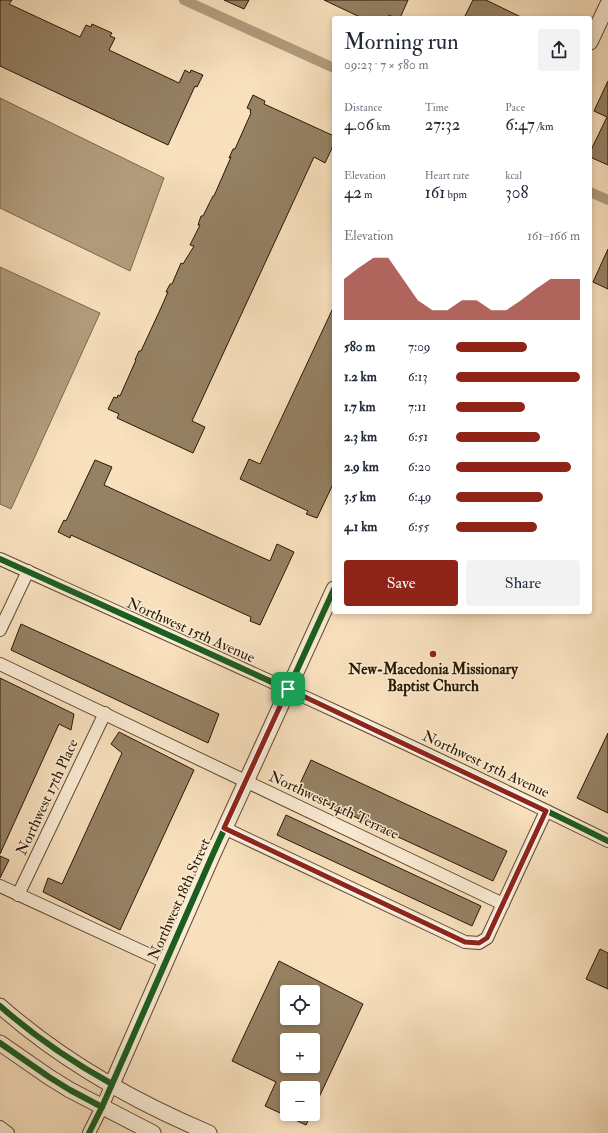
<!DOCTYPE html>
<meta charset="utf-8">
<style>
:root{--surface:#fff;--page:#f2f2f3;--text:#1f2937;--muted:#747a83;--accent:#8f2418}
body{margin:0;font-family:"IM FELL Double Pica",serif;background:var(--page);color:var(--text);height:100vh;display:flex;flex-direction:column;font-size:15px;white-space:nowrap}
*{box-sizing:border-box;margin:0}
p{font-size:13px;color:var(--muted)}
.icon{flex:none;width:22px;height:22px;fill:none;stroke:currentColor;stroke-width:2;stroke-linecap:round;stroke-linejoin:round}
.map{position:relative;flex:1;overflow:hidden}
.side{position:absolute;left:332px;top:16px;width:260px;height:598px;display:flex;flex-direction:column;background:var(--surface);border-radius:4px;box-shadow:0 2px 6px #0003}
.side>*{flex:none}
.controls{position:absolute;left:280px;top:985px;display:grid;gap:8px}
.controls a{display:grid;place-items:center;width:40px;height:40px;border-radius:4px;background:var(--surface);box-shadow:0 2px 6px #0003;font-size:20px}
.pin{position:absolute;display:grid;place-items:center;width:34px;height:34px;color:#fff;margin:-17px;border-radius:8px;box-shadow:0 2px 6px #0006}
.round{display:grid;place-items:center;flex:none;width:42px;height:42px;border-radius:4px;background:var(--page)}
.head{display:flex;align-items:center;justify-content:space-between;height:68px;padding:0 12px}
h1{font-size:22px;font-weight:600;line-height:30px}
.figures{display:grid;grid-template-columns:repeat(3,1fr);gap:6px;height:68px;padding:4px 12px}
.figures div{display:grid;align-content:center}
.figures b{font-size:17px;font-weight:600}
.figures small{font-size:11px;font-weight:400}
.figures p{font-size:11px}
.chart{height:112px;padding:8px 12px}
.chart p{display:flex;justify-content:space-between}
.chart svg{width:100%;height:72px;margin-top:4px;fill:var(--accent);opacity:.7}
.primary-button{display:flex;gap:8px;margin-top:auto;padding:8px 12px}
.primary-button a{flex:1;height:46px;border-radius:4px;background:var(--accent);color:#fff;font-size:16px;font-weight:600;line-height:46px;text-align:center}
.primary-button a+a{background:var(--page);color:var(--text)}
ul{padding:0 12px;list-style:none;font-size:13px}
li{display:grid;grid-template-columns:64px 48px 1fr;align-items:center;height:30px}
li i{height:10px;border-radius:5px;background:var(--accent)}
.map>svg:first-child{display:block}
.water{fill:#b29d7e;stroke:#7b684c}
.lines{fill:none;stroke-linecap:round;stroke-linejoin:round}
.canal{stroke:#b29d7e;stroke-width:10}
.building{fill:#958164;stroke:#291802;fill-rule:evenodd}
.minor-casing{stroke:#5d4a31;stroke-width:14}
.tertiary-casing{stroke:#5d4a31;stroke-width:17}
.minor{stroke:#fbecd5;stroke-width:12}
.tertiary{stroke:#fbecd5;stroke-width:15}
.cycleway-casing{stroke:#fbecd5;stroke-width:8}
.cycleway{stroke:#1b5e20;stroke-width:6}
.route-casing{stroke:#fff;stroke-width:8}
.route{stroke:#8f2418;stroke-width:5}
.poi-dot{fill:#8f2418;stroke:#fbecd5;stroke-width:1.5}
.labels{text-anchor:middle;stroke-width:3;stroke-linejoin:round;paint-order:stroke}
.street-label{font-size:15px;fill:#291802;stroke:#fbecd5}
.poi-label{font-size:15px;font-weight:bold;fill:#291802;stroke:#fbecd5}
</style>
<div class="map">
<svg width="608" height="1133" viewBox="0 0 608 1133">
<rect width="100%" height="100%" fill="#f9e1be"/>
<filter id="stains"><feTurbulence type="fractalNoise" baseFrequency=".005" numOctaves="4"/><feColorMatrix values="0 0 0 0 .2 0 0 0 0 .09 0 0 0 0 .02 0 0 0 .5 -.17"/></filter>
<radialGradient id="worn" r=".72"><stop offset=".6" stop-color="#630" stop-opacity="0"/><stop offset="1" stop-color="#630" stop-opacity=".3"/></radialGradient>
<g class="water">
<path d="M0 98 164 178 130 271 0 208Z"/>
<path d="M0 267 100 313 11 509 0 504Z"/>
</g>
<g class="lines">
<g class="canal">
<path d="M184 0 334 68"/>
<path d="M590 192 608 200"/>
</g>
</g>
<g class="building">
<path d="M0 0H12L9 4 80 37 86 25 91 27 92 24 112 33 110 36 115 38 109 50 179 83 185 70 190 73 191 70 203 75 197 87 195 86 168 145 0 66Z"/>
<path d="M224 0H249L244 9Z"/>
<path d="M324 0H408L400 18H395L389 15 388 18H362Z"/>
<path d="M473 0H486L523 18H464Z"/>
<path d="M608 81V165L590 157V152L607 117 594 111Z"/>
<path d="M253 95 265 101 264 104 334 136V144L325 163 314 157 192 421 205 427 193 453 117 418 119 414 108 409 114 397 117 398 118 395 120 396 136 360H135L139 351H141L160 310 168 292H166L170 284H172L181 263 183 264 194 246 190 245 200 225H198L201 216H203L213 196H214L231 157 229 158 233 149H235L251 113 250 112 251 110 247 108Z"/>
<path d="M608 249V289L593 282Z"/>
<path d="M334 306V482L317 518 306 514 308 511 240 479 249 459 260 464Z"/>
<path d="M95 460 112 467 104 485 182 521 270 561 277 544 294 552 260 625 250 621 251 617 71 535 70 538 58 532 64 520 66 521Z"/>
<path d="M21 624 219 714 208 743 11 650Z"/>
<path d="M0 678 74 714 71 730 59 724 0 854Z"/>
<path d="M119 732 194 770 120 930 43 892 48 878 62 884 122 753 111 744Z"/>
<path d="M608 733V813L577 798Z"/>
<path d="M311 760 507 851 493 881 297 790Z"/>
<path d="M286 815 481 906 472 926 277 835Z"/>
<path d="M0 856 9 860 0 878Z"/>
<path d="M600 949 608 953V989L586 979Z"/>
<path d="M279 961 363 1004 313 1110V1088H287V1114H311L306 1125 265 1106 276 1082 232 1061ZM287 992H313V1018H287ZM287 1040H313V1066H287Z"/>
</g>
<g class="lines">
<g class="minor-casing">
<g id="minor">
<path d="M0 559C204 651 408 742 608 841"/>
<path d="M0 630 28 571"/>
<path d="M0 664 503 904"/>
<path d="M224 828 465 942 479 943 487 938 546 811"/>
<path d="M0 886 165 962"/>
<path d="M18 895 105 713"/>
<path d="M0 1127 8 1133"/>
<path d="M89 1133 102 1107 112 1084"/>
</g>
</g>
<g class="tertiary-casing">
<g id="tertiary">
<path d="M590 42 608 4"/>
<path d="M0 1006C60 1059 135 1102 209 1133"/>
<path d="M0 1043 49 1077 70 1090 153 1133"/>
<path d="M112 1084 213 854 334 589"/>
</g>
</g>
<use href="#minor" class="minor"/>
<use href="#tertiary" class="tertiary"/>
<g class="cycleway-casing">
<g id="cycleway">
<path d="M0 559C204 651 408 742 608 841"/>
<path d="M0 1006C34 1036 72 1062 112 1084"/>
<path d="M0 1043 49 1077 70 1090 102 1107"/>
<path d="M89 1133 102 1107 213 854 334 589"/>
</g>
</g>
<use href="#cycleway" class="cycleway"/>
</g>
<g class="lines">
<g class="route-casing">
<path id="route" d="M288 689 546 811 487 938 479 943 465 942 224 828Z"/>
</g>
<use href="#route" class="route"/>
</g>
<circle class="poi-dot" cx="433" cy="654" r="4"/>
<g class="labels">
<g class="street-label">
<text transform="translate(191 630) rotate(24)" y="5">Northwest 15th Avenue</text>
<text transform="translate(486 764) rotate(25)" y="5">Northwest 15th Avenue</text>
<text transform="translate(47 797) rotate(-65)" y="5">Northwest 17th Place</text>
<text transform="translate(334 805) rotate(25)" y="5">Northwest 14th Terrace</text>
<text transform="translate(179 899) rotate(-66)" y="5">Northwest 18th Street</text>
</g>
<g class="poi-label">
<text x="433" y="674">New-Macedonia Missionary<tspan x="433" dy="17">Baptist Church</tspan></text>
</g>
</g>
<rect width="100%" height="100%" filter="url(#stains)"/>
<rect width="100%" height="100%" fill="url(#worn)"/>
</svg>
<div class="controls">
<a><svg class="icon" aria-label="locate" viewBox="0 0 24 24"><circle cx="12" cy="12" r="6"/><path d="M12 2v4M12 18v4M2 12h4M18 12h4"/></svg></a>
<a>+</a>
<a>−</a>
</div>
<div class="pin" style="left:288px;top:689px;background:#1e9e55"><svg class="icon" aria-label="arrive" viewBox="0 0 24 24"><path d="M6 21V4h12l-3 4 3 4H6"/></svg></div>
<section class="side">
<div class="head"><div><h1>Morning run</h1><p>09:23 · 7 × 580 m</p></div><a class="round"><svg class="icon" aria-label="share" viewBox="0 0 24 24"><path d="M12 15V3M7 8l5-5 5 5M5 13v7h14v-7"/></svg></a></div>
<div class="figures">
<div><p>Distance</p><b>4.06<small> km</small></b></div>
<div><p>Time</p><b>27:32</b></div>
<div><p>Pace</p><b>6:47<small> /km</small></b></div>
</div>
<div class="figures">
<div><p>Elevation</p><b>42<small> m</small></b></div>
<div><p>Heart rate</p><b>161<small> bpm</small></b></div>
<div><p>kcal</p><b>308</b></div>
</div>
<div class="chart"><p><span>Elevation</span>161–166 m</p>
<svg viewBox="0 0 160 44" preserveAspectRatio="none"><path d="M0 44V19L10 12L20 6L30 6L40 19L50 32L60 38L70 38L80 32L90 32L100 38L110 38L120 32L130 25L140 19L150 19L160 19V44z"/></svg>
</div>
<ul>
<li><b>580 m</b>7:09<i style="width:57%"></i></li>
<li><b>1.2 km</b>6:13<i style="width:100%"></i></li>
<li><b>1.7 km</b>7:11<i style="width:56%"></i></li>
<li><b>2.3 km</b>6:51<i style="width:68%"></i></li>
<li><b>2.9 km</b>6:20<i style="width:93%"></i></li>
<li><b>3.5 km</b>6:49<i style="width:70%"></i></li>
<li><b>4.1 km</b>6:55<i style="width:65%"></i></li>
</ul>
<div class="primary-button"><a>Save</a><a>Share</a></div>
</section>
</div>
